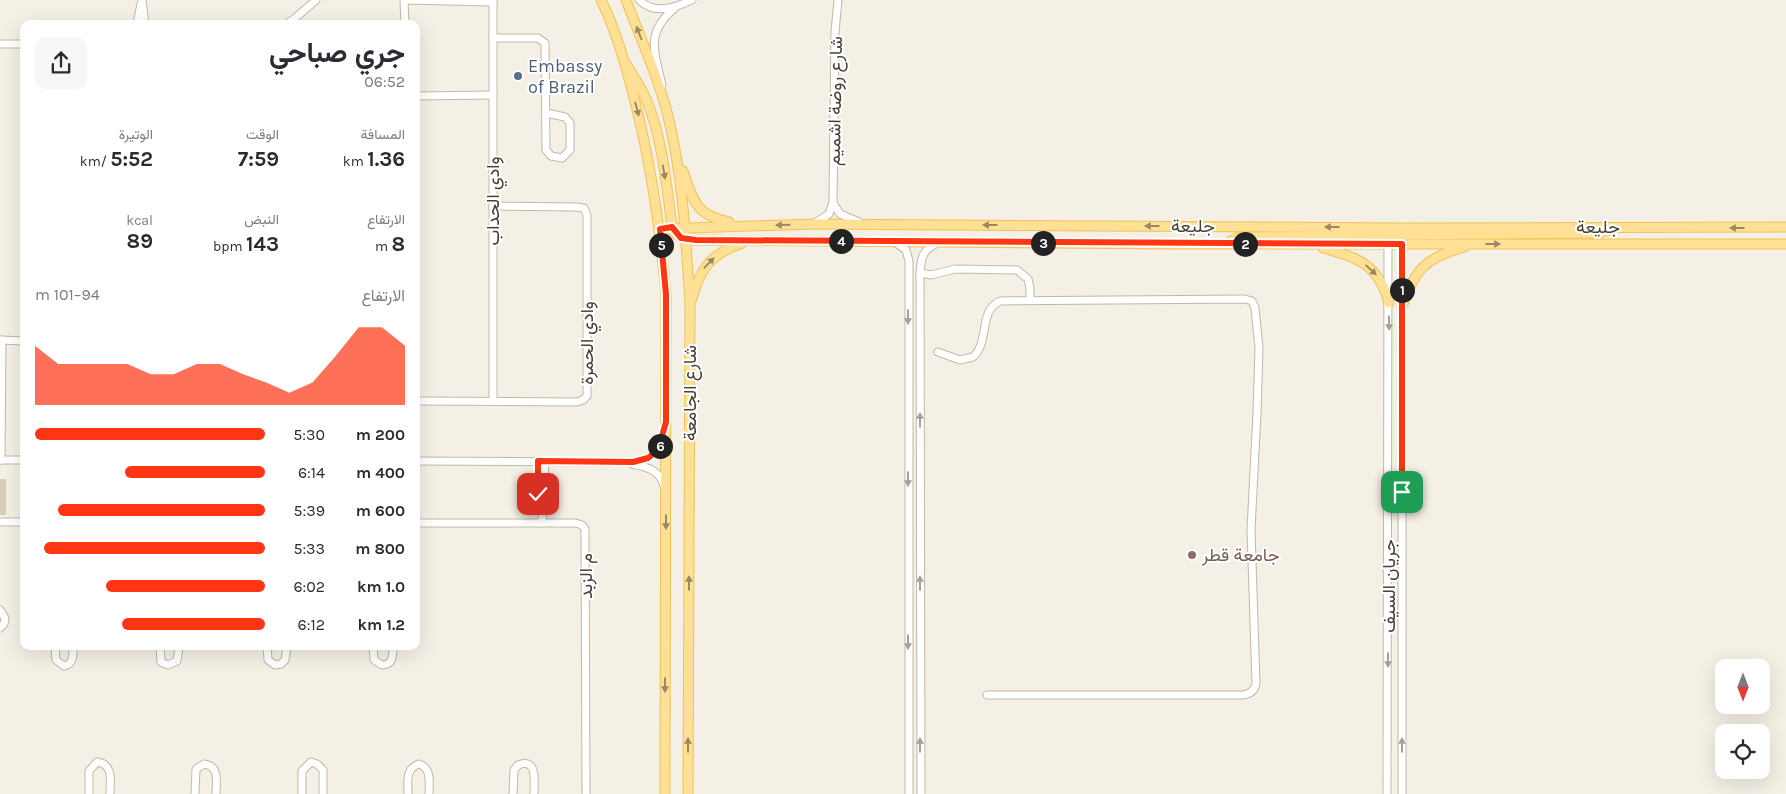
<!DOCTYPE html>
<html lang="ar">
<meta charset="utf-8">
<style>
:root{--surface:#fff;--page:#f7f7f7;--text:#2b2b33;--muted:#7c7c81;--accent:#ff3513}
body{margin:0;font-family:Karla,Vazirmatn,sans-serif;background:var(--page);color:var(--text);direction:rtl;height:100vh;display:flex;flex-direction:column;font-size:19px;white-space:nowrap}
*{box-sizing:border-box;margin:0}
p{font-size:16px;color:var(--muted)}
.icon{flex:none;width:28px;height:28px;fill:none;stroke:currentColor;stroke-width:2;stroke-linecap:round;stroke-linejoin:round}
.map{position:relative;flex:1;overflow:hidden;direction:ltr}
.panel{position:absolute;left:20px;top:20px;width:400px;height:630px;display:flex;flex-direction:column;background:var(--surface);border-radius:10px;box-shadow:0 5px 20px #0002;direction:rtl}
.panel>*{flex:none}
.needle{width:32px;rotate:180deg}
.tools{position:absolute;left:1715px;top:659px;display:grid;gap:10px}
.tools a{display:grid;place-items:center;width:55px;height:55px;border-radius:10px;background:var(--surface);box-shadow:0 5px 20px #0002;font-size:25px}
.pin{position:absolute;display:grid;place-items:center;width:42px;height:42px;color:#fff;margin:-21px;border-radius:10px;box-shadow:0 2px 8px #0006}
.km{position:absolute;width:25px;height:25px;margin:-12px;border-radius:50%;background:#222;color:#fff;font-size:14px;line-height:25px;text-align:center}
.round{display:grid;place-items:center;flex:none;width:52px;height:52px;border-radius:10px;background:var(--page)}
.headline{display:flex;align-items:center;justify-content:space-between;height:85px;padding:0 15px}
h1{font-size:28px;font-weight:700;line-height:38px}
.metrics{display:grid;grid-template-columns:repeat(3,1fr);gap:8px;height:85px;padding:5px 15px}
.metrics div{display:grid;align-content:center}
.metrics b{font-size:21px;font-weight:700}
.metrics small{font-size:14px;font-weight:400}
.metrics p{font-size:14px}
.chart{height:140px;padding:10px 15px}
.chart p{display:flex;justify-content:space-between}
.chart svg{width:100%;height:90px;margin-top:5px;fill:var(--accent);opacity:.7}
ul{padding:0 15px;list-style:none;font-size:16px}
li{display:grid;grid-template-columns:80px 60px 1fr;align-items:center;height:38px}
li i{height:12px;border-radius:6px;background:var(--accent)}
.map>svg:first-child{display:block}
.building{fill:#d8ccba}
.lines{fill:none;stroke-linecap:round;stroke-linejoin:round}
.minor-casing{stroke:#c2b8a7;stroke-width:9}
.major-casing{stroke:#f1c257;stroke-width:11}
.minor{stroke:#fff;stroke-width:7}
.major{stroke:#ffe095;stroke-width:9}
.oneway{fill:#9b8960}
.oneway2{fill:#a4a09a}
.route-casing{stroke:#fff;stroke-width:10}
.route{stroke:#ff3513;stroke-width:6}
.service-dot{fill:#5c6f8a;stroke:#fff;stroke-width:2}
.education-dot{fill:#8d6e63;stroke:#fff;stroke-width:2}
.labels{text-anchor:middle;stroke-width:4;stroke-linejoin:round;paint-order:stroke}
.service-label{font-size:18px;fill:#4e5e75;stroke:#fff;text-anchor:start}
.street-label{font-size:18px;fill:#494134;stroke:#fff}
.education-label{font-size:18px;fill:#785e54;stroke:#fff;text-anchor:start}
</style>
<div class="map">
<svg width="1786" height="794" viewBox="0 0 1786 794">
<rect width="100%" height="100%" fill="#f5f0e6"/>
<rect class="building" x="0" y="479" width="6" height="36"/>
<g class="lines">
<g class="minor-casing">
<g id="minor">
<path d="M142 0 145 24"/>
<path d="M639 0C655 15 674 8 692 0"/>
<path d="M137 24 141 4"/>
<path d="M286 24 294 19 316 0"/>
<path d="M405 24 404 0 493 2"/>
<path d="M493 38H538L545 43 546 150 551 156 562 158 570 150V123L565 117 546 113"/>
<path d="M0 44H24"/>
<path d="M662 85C654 50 645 32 676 7"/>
<path d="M416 96 493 95"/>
<path d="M833 203 840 214 859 222"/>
<path d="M813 224 829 214 833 202 835 32 838 0"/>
<path d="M1402 239V794"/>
<path d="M895 242 906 250 909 261V794"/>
<path d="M920 273 931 275 955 269 1017 270 1028 279 1030 288V300"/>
<path d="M0 340 24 341"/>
<path d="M938 352 960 360 973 357C990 342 978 311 1000 301L1245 299 1252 301 1255 308 1259 348 1257 413 1251 530 1256 683C1255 690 1250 694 1243 695H987"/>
<path d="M416 401 577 402 583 400 587 396V215L584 208 576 207 493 206"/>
<path d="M493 401V0"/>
<path d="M0 460H24"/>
<path d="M1 460 2 340"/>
<path d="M416 461 633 462C651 460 659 452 663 434"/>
<path d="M538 461V494L541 505"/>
<path d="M632 464C647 467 660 470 664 486"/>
<path d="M0 522H24"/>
<path d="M416 523H575L582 525 585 529 586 794"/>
<path d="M542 523 545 461"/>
<path d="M0 610 5 618 4 624 0 628"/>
<path d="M55 646 56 660 64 666C74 664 73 655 73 646"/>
<path d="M160 646 161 662 168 665 177 661 179 646"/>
<path d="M267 646 268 660 275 665 281 664 285 660 287 646"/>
<path d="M373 646 374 660 382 665C393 665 393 656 393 646"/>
<path d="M89 794V771L97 762C114 764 110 781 110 794"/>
<path d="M195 794 196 769 204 764C220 766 216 782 216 794"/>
<path d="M302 794V771L311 762 317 764 323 770V794"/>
<path d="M408 794C408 782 405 769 419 764 432 768 429 783 429 794"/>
<path d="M513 794 514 770 518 765C538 757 534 782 534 794"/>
<path d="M921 794 920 273C921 257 923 249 938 243"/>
<path d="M1387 794 1388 239"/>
</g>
</g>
<g class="major-casing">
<g id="major">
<path d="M601 0C616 30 625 62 633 94 651 162 660 226 666 295L665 794"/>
<path d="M626 0C640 37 657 74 667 112 683 175 686 240 690 305L688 794"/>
<path d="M625 62C632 74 640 86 646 99 662 135 667 188 672 227L676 234 686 240 1176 244H1786"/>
<path d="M683 171C693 200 695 215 729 222"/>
<path d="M660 229 813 224 1402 228 1786 227"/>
<path d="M1227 243 1238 237 1388 236 1396 233"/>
<path d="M1388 244 1391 239 1399 235 1599 233 1611 230"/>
<path d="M1323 248C1358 257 1379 265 1389 303"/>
<path d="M692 299C700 268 711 254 742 243"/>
<path d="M1402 307C1415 269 1425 258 1464 247"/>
</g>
</g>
<use href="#minor" class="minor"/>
<use href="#major" class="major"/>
</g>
<defs><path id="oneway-solid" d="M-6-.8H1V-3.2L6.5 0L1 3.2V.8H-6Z" transform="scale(1.25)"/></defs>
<g class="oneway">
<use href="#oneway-solid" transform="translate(639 33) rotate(-111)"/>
<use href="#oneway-solid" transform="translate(637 109) rotate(75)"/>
<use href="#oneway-solid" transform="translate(664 172) rotate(80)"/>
<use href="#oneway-solid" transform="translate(783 225) rotate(179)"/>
<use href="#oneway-solid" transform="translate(990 225) rotate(-180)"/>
<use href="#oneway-solid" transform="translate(1152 226) rotate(-180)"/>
<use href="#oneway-solid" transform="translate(1332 227) rotate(-180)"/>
<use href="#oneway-solid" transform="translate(1737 228) rotate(180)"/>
<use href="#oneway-solid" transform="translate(1493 244)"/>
<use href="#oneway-solid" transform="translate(709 263) rotate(-46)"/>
<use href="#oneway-solid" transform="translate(1371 270) rotate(43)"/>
<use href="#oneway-solid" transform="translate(666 522) rotate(90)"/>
<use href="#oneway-solid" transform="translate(689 583) rotate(-90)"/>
<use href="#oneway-solid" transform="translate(665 685) rotate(90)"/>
<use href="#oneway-solid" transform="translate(688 745) rotate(-90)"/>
</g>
<g class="oneway2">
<use href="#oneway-solid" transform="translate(908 317) rotate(90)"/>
<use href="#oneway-solid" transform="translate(1389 323) rotate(89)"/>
<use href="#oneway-solid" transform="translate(920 420) rotate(-90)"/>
<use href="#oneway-solid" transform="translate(908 479) rotate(90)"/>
<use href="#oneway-solid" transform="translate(920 583) rotate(-90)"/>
<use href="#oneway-solid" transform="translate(908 642) rotate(90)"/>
<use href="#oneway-solid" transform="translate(1388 660) rotate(90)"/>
<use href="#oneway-solid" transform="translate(920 745) rotate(-90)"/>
<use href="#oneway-solid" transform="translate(1402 745) rotate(-90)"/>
</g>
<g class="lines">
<g class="route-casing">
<path id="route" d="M538 494V461L633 462 648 458 658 450 666 422V295L660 229 672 227 681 238 696 240 1402 244V492"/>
</g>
<use href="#route" class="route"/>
</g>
<circle class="service-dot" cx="518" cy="76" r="5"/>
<circle class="education-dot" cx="1192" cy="555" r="5"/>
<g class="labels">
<g class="service-label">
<text x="528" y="72">Embassy<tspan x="528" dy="21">of Brazil</tspan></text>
</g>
<g class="street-label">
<text transform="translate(835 101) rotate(-89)" y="6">شارع روضة اشميم</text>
<text transform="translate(493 201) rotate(-90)" y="6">وادي الحداب</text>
<text x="1193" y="232">جليعة</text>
<text x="1598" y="233">جليعة</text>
<text transform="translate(587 343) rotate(-90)" y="6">وادي الحمرة</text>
<text transform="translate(690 393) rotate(-90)" y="6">شارع الجامعة</text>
<text transform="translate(586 576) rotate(-90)" y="6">م الزبد</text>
<text transform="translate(1389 586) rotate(-90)" y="6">جريان السيف</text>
</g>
<g class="education-label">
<text x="1202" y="561">جامعة قطر</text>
</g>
</g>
</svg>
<div class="tools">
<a><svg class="needle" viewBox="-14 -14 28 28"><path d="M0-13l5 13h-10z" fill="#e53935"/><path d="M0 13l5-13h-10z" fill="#7c7c81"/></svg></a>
<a><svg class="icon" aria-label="locate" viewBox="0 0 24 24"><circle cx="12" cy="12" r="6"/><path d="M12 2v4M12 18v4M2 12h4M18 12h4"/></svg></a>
</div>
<div class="pin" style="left:1402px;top:492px;background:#1e9e55"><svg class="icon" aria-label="arrive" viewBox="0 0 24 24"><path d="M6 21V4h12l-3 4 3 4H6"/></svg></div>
<div class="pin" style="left:538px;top:494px;background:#d93025"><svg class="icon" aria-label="check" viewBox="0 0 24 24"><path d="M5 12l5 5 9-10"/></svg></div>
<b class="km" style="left:1402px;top:290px">1</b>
<b class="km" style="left:1245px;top:244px">2</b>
<b class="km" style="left:1043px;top:243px">3</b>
<b class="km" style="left:841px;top:241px">4</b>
<b class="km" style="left:661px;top:245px">5</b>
<b class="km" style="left:660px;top:446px">6</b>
<section class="panel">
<div class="headline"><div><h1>جري صباحي</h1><p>06:52</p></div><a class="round"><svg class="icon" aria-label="share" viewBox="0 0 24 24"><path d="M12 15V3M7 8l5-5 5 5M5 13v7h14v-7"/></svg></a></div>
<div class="metrics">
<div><p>المسافة</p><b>1.36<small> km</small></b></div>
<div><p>الوقت</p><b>7:59</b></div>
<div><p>الوتيرة</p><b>5:52<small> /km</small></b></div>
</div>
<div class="metrics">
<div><p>الارتفاع</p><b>8<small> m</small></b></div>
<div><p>النبض</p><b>143<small> bpm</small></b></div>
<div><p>kcal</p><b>89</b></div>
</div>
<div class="chart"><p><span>الارتفاع</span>94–101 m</p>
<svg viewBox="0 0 160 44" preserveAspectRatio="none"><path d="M0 44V15L10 24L20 24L30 24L40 24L50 29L60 29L70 24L80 24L90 29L100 33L110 38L120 33L130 20L140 6L150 6L160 15V44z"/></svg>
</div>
<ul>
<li><b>200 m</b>5:30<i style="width:100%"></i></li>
<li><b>400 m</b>6:14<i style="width:61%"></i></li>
<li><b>600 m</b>5:39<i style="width:90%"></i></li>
<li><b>800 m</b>5:33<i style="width:96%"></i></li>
<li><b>1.0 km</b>6:02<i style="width:69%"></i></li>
<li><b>1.2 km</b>6:12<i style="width:62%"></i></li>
</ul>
</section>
</div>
